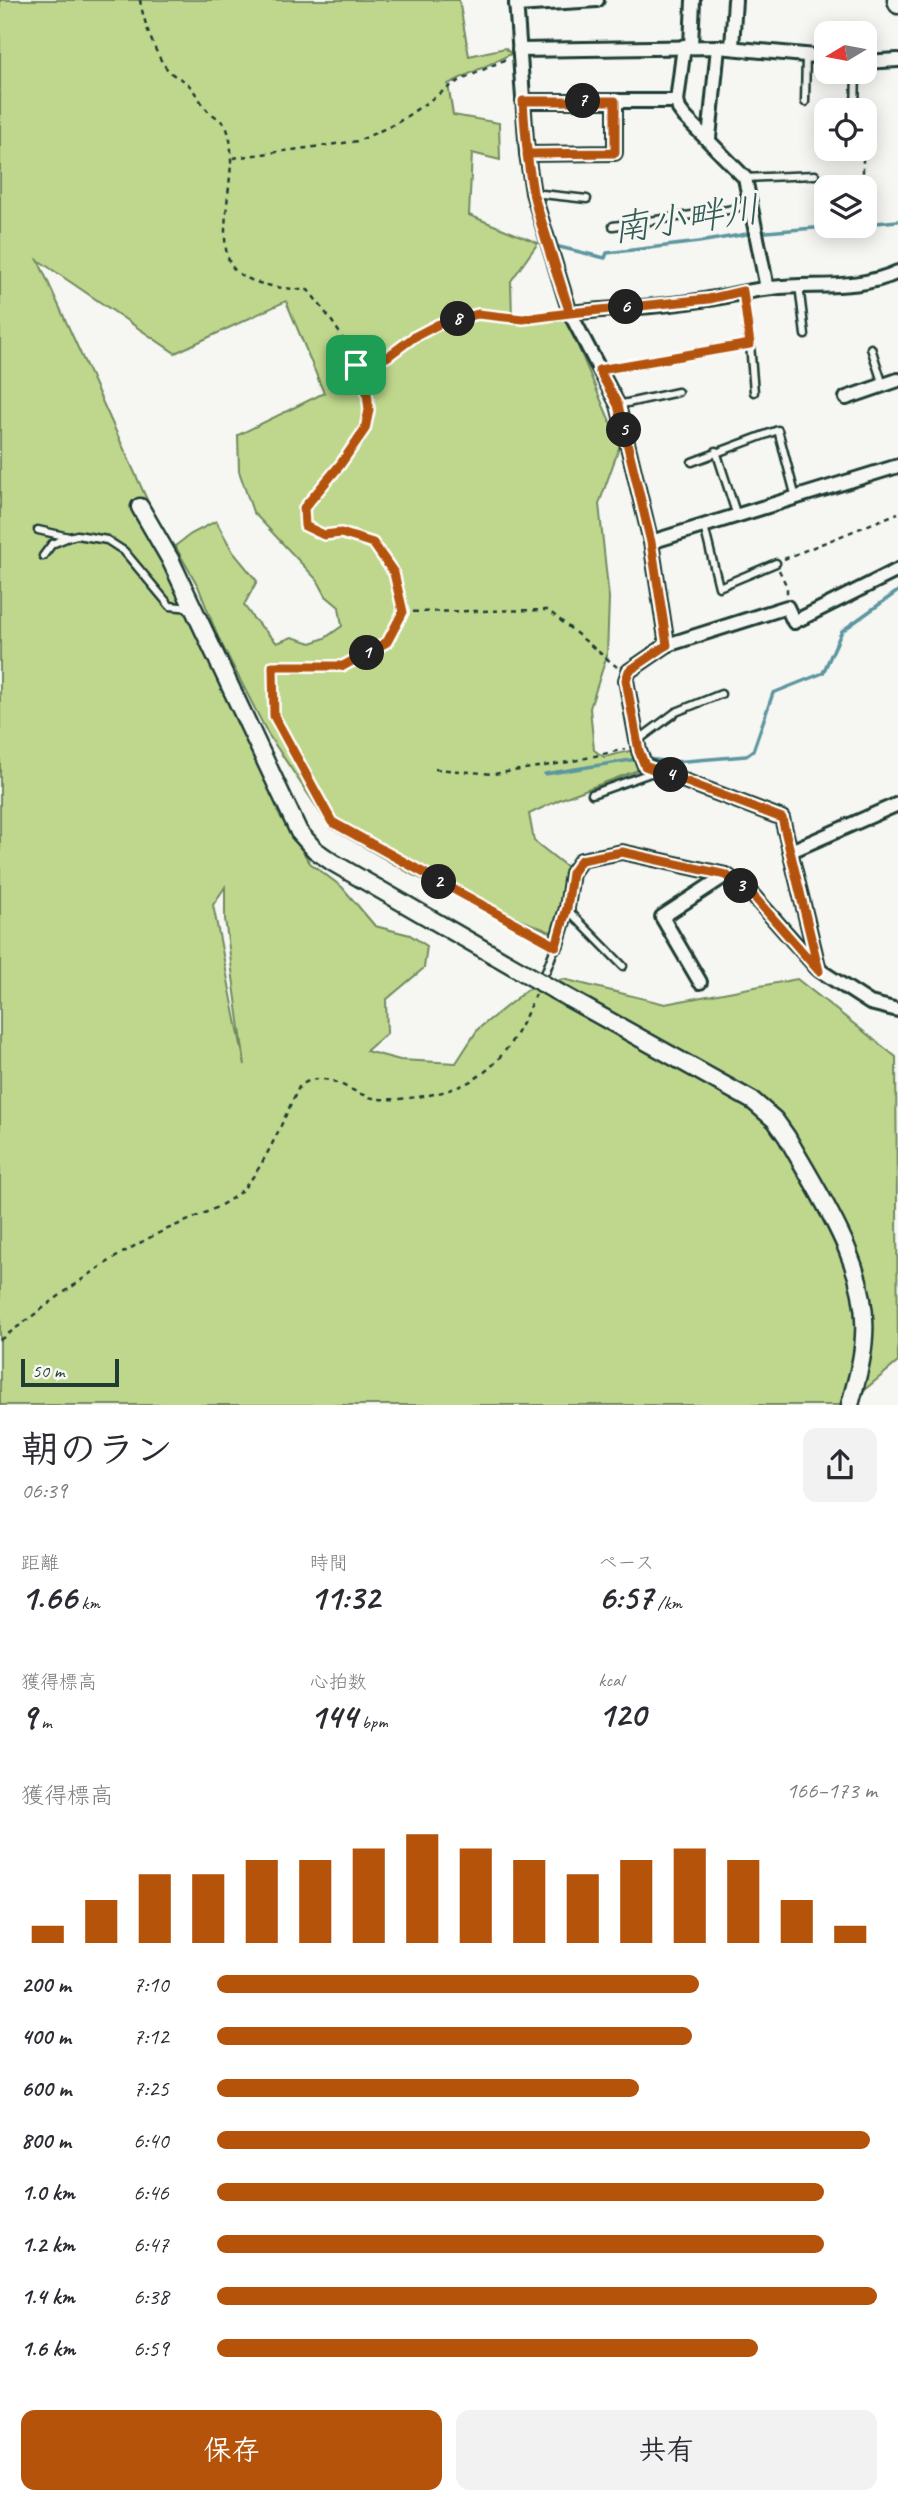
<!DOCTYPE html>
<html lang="ja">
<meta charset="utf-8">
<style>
:root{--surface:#fff;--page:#f2f2f3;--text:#2b2b33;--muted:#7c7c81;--accent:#b45309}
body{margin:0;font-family:Caveat,"Klee One",sans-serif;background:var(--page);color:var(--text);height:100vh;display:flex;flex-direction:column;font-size:26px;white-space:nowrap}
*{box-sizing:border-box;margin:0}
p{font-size:23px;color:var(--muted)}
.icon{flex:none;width:38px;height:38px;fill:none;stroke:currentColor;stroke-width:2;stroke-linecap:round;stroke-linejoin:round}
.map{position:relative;height:1405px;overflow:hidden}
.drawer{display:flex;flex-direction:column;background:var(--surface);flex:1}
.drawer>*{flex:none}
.needle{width:46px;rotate:260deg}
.buttons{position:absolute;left:814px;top:21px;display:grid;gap:14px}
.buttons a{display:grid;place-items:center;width:63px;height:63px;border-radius:14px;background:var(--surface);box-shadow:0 4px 18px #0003;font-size:35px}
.scale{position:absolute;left:21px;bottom:18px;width:98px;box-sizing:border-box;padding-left:7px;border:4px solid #1f3d34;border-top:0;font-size:19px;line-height:24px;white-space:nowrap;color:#1f3d34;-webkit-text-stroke:5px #f6f6f2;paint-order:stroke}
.pin{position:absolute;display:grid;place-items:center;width:60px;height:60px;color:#fff;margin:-30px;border-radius:14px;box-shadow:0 4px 10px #0006}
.km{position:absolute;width:35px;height:35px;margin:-18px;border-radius:50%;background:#222;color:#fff;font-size:19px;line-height:35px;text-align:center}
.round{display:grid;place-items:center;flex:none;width:74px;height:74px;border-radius:14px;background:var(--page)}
.summary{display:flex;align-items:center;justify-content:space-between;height:119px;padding:0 21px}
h1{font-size:38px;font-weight:600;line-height:52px}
.stats{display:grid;grid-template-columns:repeat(3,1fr);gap:10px;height:119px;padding:7px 21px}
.stats div{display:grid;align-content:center}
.stats b{font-size:35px;font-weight:600}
.stats small{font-size:19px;font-weight:400}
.stats p{font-size:19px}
.chart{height:196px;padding:14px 21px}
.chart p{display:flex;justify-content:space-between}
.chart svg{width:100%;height:126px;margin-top:7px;stroke:var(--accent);stroke-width:6}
.cta{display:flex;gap:14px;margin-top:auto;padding:14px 21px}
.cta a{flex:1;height:80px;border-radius:14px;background:var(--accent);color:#fff;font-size:28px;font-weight:600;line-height:80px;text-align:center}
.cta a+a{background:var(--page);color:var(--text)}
ul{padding:0 21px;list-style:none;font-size:23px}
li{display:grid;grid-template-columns:112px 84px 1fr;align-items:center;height:52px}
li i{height:18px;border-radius:9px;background:var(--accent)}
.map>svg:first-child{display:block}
.green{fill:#bfd78d;stroke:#6f8a60;stroke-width:2;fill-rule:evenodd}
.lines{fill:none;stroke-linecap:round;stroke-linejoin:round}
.stream{stroke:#5c969e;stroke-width:3.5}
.service-casing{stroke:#1f3d34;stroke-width:11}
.minor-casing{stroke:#1f3d34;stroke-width:18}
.tertiary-casing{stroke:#1f3d34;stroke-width:21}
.path{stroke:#1f3d34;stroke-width:2.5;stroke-dasharray:5 5;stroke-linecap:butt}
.service{stroke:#f6f6f2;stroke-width:6}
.minor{stroke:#f6f6f2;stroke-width:12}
.tertiary{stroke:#f6f6f2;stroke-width:16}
.tertiary-bridge-casing{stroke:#1f3d34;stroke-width:21;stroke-linecap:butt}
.tertiary-bridge{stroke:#f6f6f2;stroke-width:16}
.route-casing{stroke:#fff;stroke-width:14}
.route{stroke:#b45309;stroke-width:9}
.labels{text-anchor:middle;stroke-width:6;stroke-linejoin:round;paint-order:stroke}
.water-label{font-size:37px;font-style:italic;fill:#335b57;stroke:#f6f6f2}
</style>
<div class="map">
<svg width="898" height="1405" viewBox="0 0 898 1405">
<rect width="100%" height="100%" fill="#f6f6f2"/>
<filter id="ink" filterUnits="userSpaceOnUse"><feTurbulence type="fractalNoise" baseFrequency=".0143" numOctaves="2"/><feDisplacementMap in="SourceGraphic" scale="14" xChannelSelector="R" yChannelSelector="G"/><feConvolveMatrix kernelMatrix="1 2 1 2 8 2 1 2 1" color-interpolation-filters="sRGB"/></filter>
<g filter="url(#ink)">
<path class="green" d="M0 0H459L469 56 505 48 511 54 448 84 453 115 499 123 500 160 472 153 469 215 538 243 511 281 512 320 566 318 620 445 599 504 609 598 607 655 590 708 594 750 604 757 634 750 638 770 561 799 529 814 534 841 567 867 558 929 553 933 413 875 330 827 268 734 218 637 198 586 175 546 191 534 216 521 233 552 257 581 244 605 253 618 277 643 292 637 311 643 325 638 342 626 339 607 326 596 318 581 253 512 239 471 238 435 324 393 286 301 175 353 38 260 209 636 286 799 277 811 310 863 342 887 375 926 410 935 427 946 424 968 386 1000 387 1033 366 1051 400 1060 456 1063 478 1029 527 990 563 979 665 1004 797 979 896 1057 898 1362 846 1405H0ZM225 887V919L245 1065 213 905Z"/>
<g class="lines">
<g class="stream">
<path d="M864 224 898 221"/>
<path d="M551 245 605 258 607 253 699 242 753 233 838 226"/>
<path d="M647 759 674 762 746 756 753 751 773 693 823 673 842 631 898 591"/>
<path d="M545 774 637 759"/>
</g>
<g class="service-casing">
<g id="service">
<path d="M805 102 806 54"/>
<path d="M855 110 856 72"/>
<path d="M745 178 815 175"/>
<path d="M533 193 587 199"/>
<path d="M613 226 728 210 750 204"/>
<path d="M799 285 805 335"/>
<path d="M750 344 754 392"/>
<path d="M871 348 883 385"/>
<path d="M599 370 750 344 743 293"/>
<path d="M618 405 678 392"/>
<path d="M716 451 737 516"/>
<path d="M692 462 778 430 796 498"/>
<path d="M704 526 719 587 776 563"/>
<path d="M38 530 69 537 77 535 107 540 124 551 170 606 191 608"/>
<path d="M43 556 52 544 69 537"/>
<path d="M637 741 676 712 721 694"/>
<path d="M592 794 656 771"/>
<path d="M568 910 623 966"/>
<path d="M546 971 556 945"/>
</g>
</g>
<g class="minor-casing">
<g id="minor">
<path d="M516 0 527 154 533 193 570 313 618 405 651 542 667 645 629 671 626 680 639 751 645 766 782 818 819 970 870 1003 898 1010"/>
<path d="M516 5 597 0"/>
<path d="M691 46 693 0"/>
<path d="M732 47 735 0"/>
<path d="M519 50 718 47 826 57"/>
<path d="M864 62 898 60"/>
<path d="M523 101H677L679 109 685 117 745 178 767 288"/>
<path d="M677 101 684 46"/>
<path d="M709 138 718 47"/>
<path d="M527 154 615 153V101"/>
<path d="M570 313C616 308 663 307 709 299 730 296 750 290 772 288 815 283 857 291 898 272"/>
<path d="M846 398 898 380"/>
<path d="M651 542 898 466"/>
<path d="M667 645 787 607 794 622 898 570"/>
<path d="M791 851 898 804"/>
<path d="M556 945 567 908 572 873 581 860 622 852 726 875 749 891 817 968"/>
<path d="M700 982 662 917 726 875"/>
</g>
</g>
<g class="tertiary-casing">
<g id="tertiary">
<path d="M896 0 898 5"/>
<path d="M140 507 170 559 299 832 315 850 332 862 523 972"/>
<path d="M554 990 753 1101 775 1120 787 1137C820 1197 869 1265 864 1336 863 1360 856 1382 850 1405"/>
</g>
</g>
<g class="path">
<path d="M140 0C143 19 156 60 171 73 177 78 184 79 189 85 196 93 201 103 208 111 214 116 225 122 227 129 242 165 209 246 236 271 253 286 286 289 308 290 332 319 386 391 364 430 360 436 354 441 350 447 336 469 321 488 304 508L305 526 324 535 341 533 373 543 394 573 403 612 387 642 343 666H273L274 716 332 822 546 940"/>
<path d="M860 149 863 152V187"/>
<path d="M233 158 358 141 397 123 455 83 506 59"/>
<path d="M356 365 387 357 414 337 439 324 478 314 523 319 556 315"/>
<path d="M784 559 898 513"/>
<path d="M779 570 787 587V597"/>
<path d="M403 612 548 610 617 667"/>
<path d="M435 769 494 774 569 762 625 749"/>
<path d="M0 1340C49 1304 97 1265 151 1237 177 1223 222 1210 242 1190 265 1167 284 1117 299 1087 323 1067 344 1089 369 1097 382 1101 403 1099 417 1097 488 1087 508 1056 536 994"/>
</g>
<use href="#service" class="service"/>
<use href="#minor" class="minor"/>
<use href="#tertiary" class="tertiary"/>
<g class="tertiary-bridge-casing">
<path id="tertiary-bridge" d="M523 972 554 990"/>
</g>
<use href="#tertiary-bridge" class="tertiary-bridge"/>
</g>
</g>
<g class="lines" filter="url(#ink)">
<g class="route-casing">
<path id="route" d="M356 365 366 385 369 410 365 429 340 465 304 508 305 526 324 535 341 533 373 543 394 573 403 612 387 642 343 666H273L274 716 332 822 556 946 567 908 572 873 581 860 622 852 726 875 749 891 819 971 782 818 645 766 639 751 626 680 629 671 667 645 651 542 618 405 599 370 750 344 743 291 709 299 570 313 533 193 527 154 615 153V101H523C525 131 527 163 533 193 542 233 556 274 570 313L523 319 478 314 439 324 414 337 387 357 356 365"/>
</g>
<use href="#route" class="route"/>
</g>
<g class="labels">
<g class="water-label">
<text transform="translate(686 218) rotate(-8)" y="13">南小畔川</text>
</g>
</g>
</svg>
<div class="buttons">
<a><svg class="needle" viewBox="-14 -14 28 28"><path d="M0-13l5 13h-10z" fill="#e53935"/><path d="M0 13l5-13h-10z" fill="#7c7c81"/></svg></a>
<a><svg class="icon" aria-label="locate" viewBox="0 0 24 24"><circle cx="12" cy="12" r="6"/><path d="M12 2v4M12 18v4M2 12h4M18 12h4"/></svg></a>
<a><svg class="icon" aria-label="layers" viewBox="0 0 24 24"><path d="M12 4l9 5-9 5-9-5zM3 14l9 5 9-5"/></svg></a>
</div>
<div class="scale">50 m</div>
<div class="pin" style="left:356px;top:365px;background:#1e9e55"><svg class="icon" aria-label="arrive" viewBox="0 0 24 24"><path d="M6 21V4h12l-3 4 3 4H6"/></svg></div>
<b class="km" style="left:367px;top:653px">1</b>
<b class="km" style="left:439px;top:882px">2</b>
<b class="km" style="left:741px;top:886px">3</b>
<b class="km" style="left:671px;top:775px">4</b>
<b class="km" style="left:624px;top:430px">5</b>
<b class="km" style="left:626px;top:307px">6</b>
<b class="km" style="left:583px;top:101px">7</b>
<b class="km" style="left:458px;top:319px">8</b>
</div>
<section class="drawer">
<div class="summary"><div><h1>朝のラン</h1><p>06:39</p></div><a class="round"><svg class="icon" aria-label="share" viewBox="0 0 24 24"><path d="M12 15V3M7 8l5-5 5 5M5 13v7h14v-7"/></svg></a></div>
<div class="stats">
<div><p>距離</p><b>1.66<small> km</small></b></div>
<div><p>時間</p><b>11:32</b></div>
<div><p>ペース</p><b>6:57<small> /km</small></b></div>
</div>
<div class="stats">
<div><p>獲得標高</p><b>9<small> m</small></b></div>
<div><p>心拍数</p><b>144<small> bpm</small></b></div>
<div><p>kcal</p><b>120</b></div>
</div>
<div class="chart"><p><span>獲得標高</span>166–173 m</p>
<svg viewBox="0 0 160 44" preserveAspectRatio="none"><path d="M5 44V38M15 44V29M25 44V20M35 44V20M45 44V15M55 44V15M65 44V11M75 44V6M85 44V11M95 44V15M105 44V20M115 44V15M125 44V11M135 44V15M145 44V29M155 44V38"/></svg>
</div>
<ul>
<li><b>200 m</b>7:10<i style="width:73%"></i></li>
<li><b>400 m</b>7:12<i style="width:72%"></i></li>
<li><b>600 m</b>7:25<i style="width:64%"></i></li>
<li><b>800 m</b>6:40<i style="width:99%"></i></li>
<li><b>1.0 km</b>6:46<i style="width:92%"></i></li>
<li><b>1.2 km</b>6:47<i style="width:92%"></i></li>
<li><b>1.4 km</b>6:38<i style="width:100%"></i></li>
<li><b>1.6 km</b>6:59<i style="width:82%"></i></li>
</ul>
<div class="cta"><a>保存</a><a>共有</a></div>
</section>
